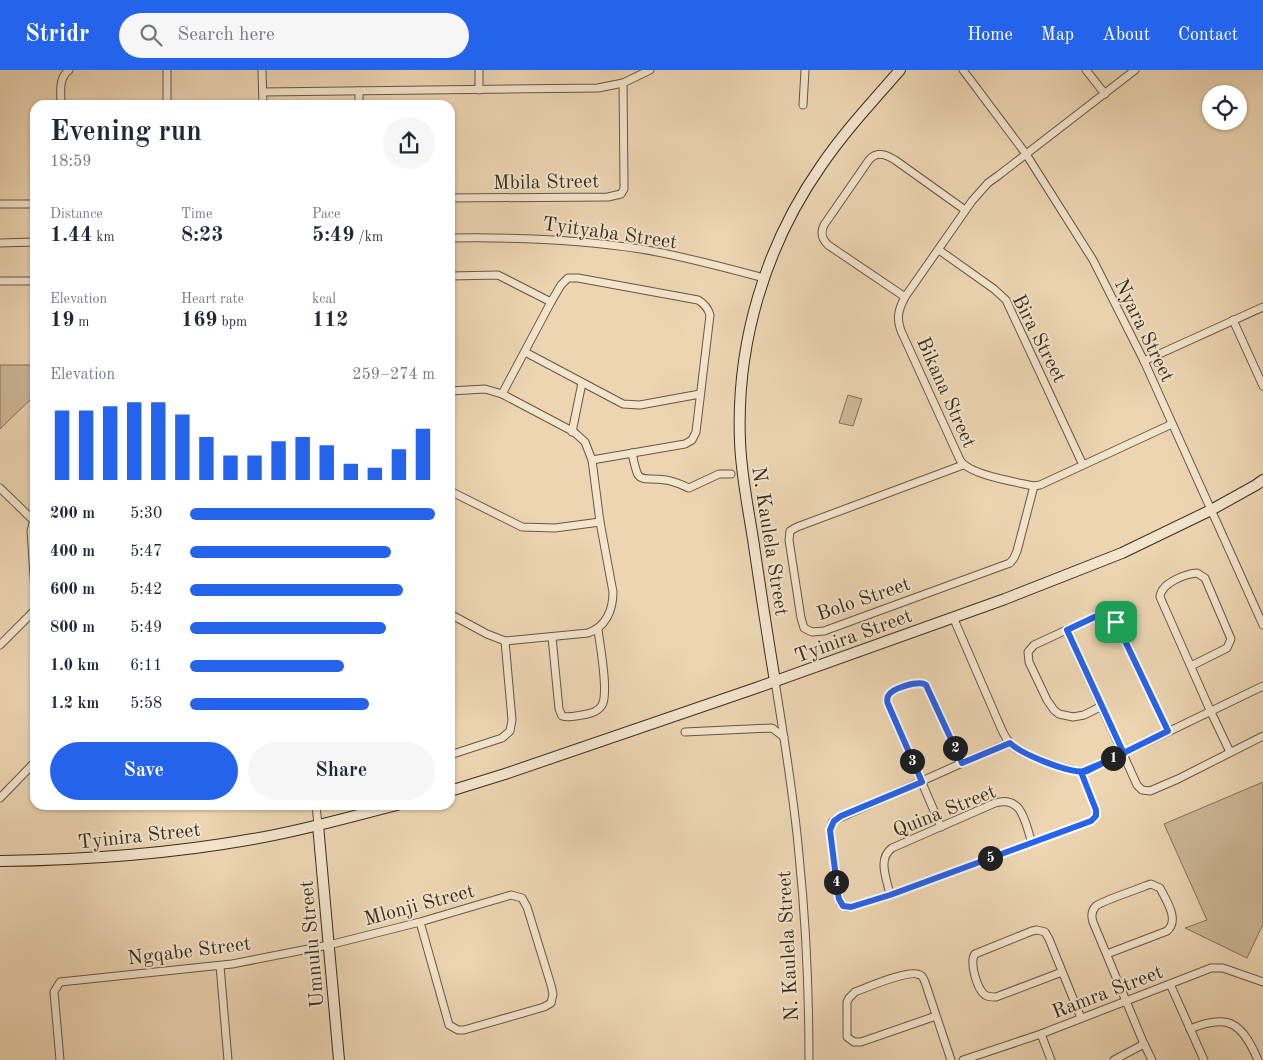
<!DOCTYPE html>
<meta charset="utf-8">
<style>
:root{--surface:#fff;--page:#f6f6f7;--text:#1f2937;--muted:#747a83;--accent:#2563eb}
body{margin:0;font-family:"Old Standard TT",serif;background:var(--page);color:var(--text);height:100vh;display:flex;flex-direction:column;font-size:19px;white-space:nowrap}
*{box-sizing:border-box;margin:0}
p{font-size:16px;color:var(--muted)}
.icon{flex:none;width:28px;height:28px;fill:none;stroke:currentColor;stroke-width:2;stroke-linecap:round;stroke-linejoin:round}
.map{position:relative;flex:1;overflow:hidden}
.drawer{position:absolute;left:30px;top:30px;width:425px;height:710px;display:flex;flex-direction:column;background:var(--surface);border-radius:15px;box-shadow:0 1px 4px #0004}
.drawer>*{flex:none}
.tools{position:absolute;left:1202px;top:15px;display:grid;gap:10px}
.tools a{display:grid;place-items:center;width:45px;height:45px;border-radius:50%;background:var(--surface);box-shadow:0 1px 4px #0004;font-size:25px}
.pin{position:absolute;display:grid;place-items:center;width:42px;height:42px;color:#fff;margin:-21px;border-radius:10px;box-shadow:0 2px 8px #0006}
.km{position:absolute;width:25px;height:25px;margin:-12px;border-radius:50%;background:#222;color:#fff;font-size:14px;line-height:25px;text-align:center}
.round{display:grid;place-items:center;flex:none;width:52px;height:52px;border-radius:26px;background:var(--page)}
.head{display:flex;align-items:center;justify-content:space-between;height:85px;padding:0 20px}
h1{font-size:28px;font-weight:700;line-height:38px}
.metrics{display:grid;grid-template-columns:repeat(3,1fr);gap:8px;height:85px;padding:5px 20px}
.metrics div{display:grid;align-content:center}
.metrics b{font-size:21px;font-weight:700}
.metrics small{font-size:14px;font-weight:400}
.metrics p{font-size:14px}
.chart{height:140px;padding:10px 20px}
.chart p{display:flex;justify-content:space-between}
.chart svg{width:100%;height:90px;margin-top:5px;stroke:var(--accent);stroke-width:6}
.action{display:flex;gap:10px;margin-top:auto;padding:10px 20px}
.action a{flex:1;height:58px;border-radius:30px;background:var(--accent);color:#fff;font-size:20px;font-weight:700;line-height:58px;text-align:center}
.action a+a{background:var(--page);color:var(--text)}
ul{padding:0 20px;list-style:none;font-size:16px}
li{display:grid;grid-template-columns:80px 60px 1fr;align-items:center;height:38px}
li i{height:12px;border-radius:6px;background:var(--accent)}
header{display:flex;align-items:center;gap:30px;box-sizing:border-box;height:70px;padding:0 25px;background:var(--accent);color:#fff}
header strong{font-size:24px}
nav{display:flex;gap:28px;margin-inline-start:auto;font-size:18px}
.search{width:350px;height:45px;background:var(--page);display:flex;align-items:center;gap:12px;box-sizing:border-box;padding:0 18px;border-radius:28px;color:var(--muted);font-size:19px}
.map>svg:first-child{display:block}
.green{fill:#ceb899;stroke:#83725c}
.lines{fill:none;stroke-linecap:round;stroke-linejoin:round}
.street-casing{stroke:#655744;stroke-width:9}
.secondary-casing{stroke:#382d1f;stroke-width:12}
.street{stroke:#f3e4cd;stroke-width:7}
.secondary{stroke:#f3e4cd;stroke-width:10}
.route-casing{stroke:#fff;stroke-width:10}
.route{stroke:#2563eb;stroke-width:6}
.labels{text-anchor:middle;stroke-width:4;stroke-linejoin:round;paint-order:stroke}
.street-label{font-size:20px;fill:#382d1f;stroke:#f3e4cd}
</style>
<header>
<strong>Stridr</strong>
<div class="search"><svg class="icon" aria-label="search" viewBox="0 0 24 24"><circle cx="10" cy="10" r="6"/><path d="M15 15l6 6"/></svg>Search here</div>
<nav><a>Home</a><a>Map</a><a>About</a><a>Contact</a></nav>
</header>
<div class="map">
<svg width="1263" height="990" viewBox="0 0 1263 990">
<rect width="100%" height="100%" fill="#edd5b2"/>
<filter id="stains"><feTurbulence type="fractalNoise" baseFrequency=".004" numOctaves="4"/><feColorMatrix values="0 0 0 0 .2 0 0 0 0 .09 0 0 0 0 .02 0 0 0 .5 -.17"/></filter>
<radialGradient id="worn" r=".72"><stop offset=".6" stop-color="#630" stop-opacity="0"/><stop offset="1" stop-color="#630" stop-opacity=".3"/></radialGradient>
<g class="green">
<path d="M0 295H35V329L30 330 0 359Z"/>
<path d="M848 325 862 329 853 356 839 353Z"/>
<path d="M1263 712V854L1247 888 1185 858 1207 850 1164 754Z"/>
</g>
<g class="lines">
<g class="street-casing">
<g id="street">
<path d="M262 0 263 35"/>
<path d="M479 0V20"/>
<path d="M963 0 1026 84 1093 190 1144 291 1263 555"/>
<path d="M1086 0 1105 24"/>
<path d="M1135 0 999 105 988 113 972 131 905 227C898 240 896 249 902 263L960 390C969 405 1016 412 1034 416L1040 415 1172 354"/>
<path d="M263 22 598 18 623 13 650 0"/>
<path d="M61 35C61 22 58 9 69 0"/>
<path d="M167 35V0"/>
<path d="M359 35V21"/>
<path d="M803 35 805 0"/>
<path d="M450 128 608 127 621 124 624 119V114L623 13"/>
<path d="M0 134H35"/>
<path d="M450 168C514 167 577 169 641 179 683 186 723 197 764 208"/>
<path d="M0 173 35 172"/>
<path d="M939 180 994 219 1006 230 1083 395"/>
<path d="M450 206 498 205 551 232"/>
<path d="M0 211H35"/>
<path d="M905 227 828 175C822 169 820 163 824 155L869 90C877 81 885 84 895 90L965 140"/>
<path d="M1233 250 1263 316"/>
<path d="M525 282 623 334 640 335 700 324"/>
<path d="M1144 291 1263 237"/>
<path d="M450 321 485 319 502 324 574 362 585 372 592 390 600 452 613 522C613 540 606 557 588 563L505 571 487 564 450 544"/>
<path d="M502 324 551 232 561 215 568 208H578L698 230C705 234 708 238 710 245L696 362 692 370 685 374 592 390"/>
<path d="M572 362 582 313"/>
<path d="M632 383C639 417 638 406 666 410 674 411 682 415 689 418L719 404H731"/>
<path d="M963 395 797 457 790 461 789 470 801 548 804 558 812 562 824 561 1010 493 1014 488 1017 481 1034 416"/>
<path d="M0 418 33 450"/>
<path d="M450 421 522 457 555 458 600 452"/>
<path d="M35 446 31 461 35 520"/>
<path d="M953 547 1001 658C1004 665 1008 672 1014 677 1025 686 1074 704 1087 701L1263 616"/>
<path d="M1067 560 1137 715 1142 720 1150 721 1178 709 1263 666"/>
<path d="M552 567 559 639 562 646C569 648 575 646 582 645 589 644 599 641 602 635 609 623 600 575 598 560"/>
<path d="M0 575 35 540"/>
<path d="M1191 596 1227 578 1231 569 1205 508 1197 503C1185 504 1161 513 1160 527L1210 640 1230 682"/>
<path d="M775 611C784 669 794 726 799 785 806 853 809 922 809 990"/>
<path d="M1102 636 1084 645 1073 647 1059 644 1054 640 1047 630 1029 592 1028 582 1034 575 1101 544C1109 543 1112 545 1116 552L1168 661"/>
<path d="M685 662 772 658 784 667"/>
<path d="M1009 673 962 693 833 751 830 760 838 823 841 834 846 837H851L890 825 1091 751 1096 746V740L1081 702"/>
<path d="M450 685 502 668 510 661 512 650 505 571"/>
<path d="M0 728 35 692"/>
<path d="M316 735 318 755"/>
<path d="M941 757 888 634C887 632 887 628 888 626 891 619 919 610 926 615L962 693"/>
<path d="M890 825C887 809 877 789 892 778L995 733C1023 725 1025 753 1032 773"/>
<path d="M1107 884 1167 861C1180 850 1166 830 1160 818L1151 814 1145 816C1136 820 1102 831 1096 836 1091 841 1091 846 1093 852L1144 974 1152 990"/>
<path d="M220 896 228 990"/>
<path d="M1062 902 996 927C992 927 988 927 985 925 977 919 969 892 975 884L1032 861 1037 860 1045 862 1049 869 1081 948"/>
<path d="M1170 914 1204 990"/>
<path d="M936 946 861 972H854L847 967V932L849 928 855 922C868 917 905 901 917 904 922 905 923 907 925 912L951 990"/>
<path d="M1190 959C1229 943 1242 953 1258 990"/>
<path d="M1041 964 1051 990"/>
<path d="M60 990 54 922 60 912 232 894 329 875 420 852 511 825 522 828 527 837 551 915 553 924 551 933 544 937 464 960H458L449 955 420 852"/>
<path d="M963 990 1041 964 1211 898H1223L1263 912"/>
<path d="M1114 990 1144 974"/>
</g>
</g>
<g class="secondary-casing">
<g id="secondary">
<path d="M775 611C767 564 760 516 753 469 748 437 741 404 740 371 736 274 765 176 821 96 844 62 873 31 900 0"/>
<path d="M450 721 505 704 756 618 1005 529 1122 483 1211 440 1256 415 1263 410"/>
<path d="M318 755 339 990"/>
<path d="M0 791C85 790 169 784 253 769 302 761 349 747 397 735"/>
</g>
</g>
<use href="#street" class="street"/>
<use href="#secondary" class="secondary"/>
</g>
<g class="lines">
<g class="route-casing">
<path id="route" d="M1116 552 1168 661 1087 701C1072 705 1021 684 1010 673L962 693 926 615C919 610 892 618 888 626 887 629 887 632 888 634L922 712 841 746 834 751 830 760 838 824 839 829 843 836 851 837 890 825 1091 751 1096 746V740L1081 702 1124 684 1067 560 1101 544H1109L1116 552"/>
</g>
<use href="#route" class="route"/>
</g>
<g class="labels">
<g class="street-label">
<text transform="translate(546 111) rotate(-1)" y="7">Mbila Street</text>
<text transform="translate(610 162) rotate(8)" y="7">Tyityaba Street</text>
<text transform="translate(1145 260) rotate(64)" y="7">Nyara Street</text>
<text transform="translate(1040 268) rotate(63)" y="7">Bira Street</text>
<text transform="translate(947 322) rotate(66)" y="7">Bikana Street</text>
<text transform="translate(771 471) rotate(81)" y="7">N. Kaulela Street</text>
<text transform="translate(863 528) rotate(-19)" y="7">Bolo Street</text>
<text transform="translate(853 565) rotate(-20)" y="7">Tyinira Street</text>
<text transform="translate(944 740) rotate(-22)" y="7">Quina Street</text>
<text transform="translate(139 765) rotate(-6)" y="7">Tyinira Street</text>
<text transform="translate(419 834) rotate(-15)" y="7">Mlonji Street</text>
<text transform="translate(311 874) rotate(-95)" y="7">Umnulu Street</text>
<text transform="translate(787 876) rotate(-93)" y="7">N. Kaulela Street</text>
<text transform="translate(189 880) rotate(-7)" y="7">Ngqabe Street</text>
<text transform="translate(1107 921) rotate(-21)" y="7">Ramra Street</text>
</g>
</g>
<rect width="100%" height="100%" filter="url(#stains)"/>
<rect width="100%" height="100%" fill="url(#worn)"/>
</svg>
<div class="tools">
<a><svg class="icon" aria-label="locate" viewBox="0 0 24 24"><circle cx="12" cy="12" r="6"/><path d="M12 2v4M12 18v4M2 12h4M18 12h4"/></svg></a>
</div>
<div class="pin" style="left:1116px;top:552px;background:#1e9e55"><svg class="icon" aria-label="arrive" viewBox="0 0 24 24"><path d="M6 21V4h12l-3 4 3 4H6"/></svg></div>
<b class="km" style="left:1113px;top:688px">1</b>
<b class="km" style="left:955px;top:678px">2</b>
<b class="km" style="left:912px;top:691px">3</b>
<b class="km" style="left:836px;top:812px">4</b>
<b class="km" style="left:990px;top:788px">5</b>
<section class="drawer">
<div class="head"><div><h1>Evening run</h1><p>18:59</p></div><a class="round"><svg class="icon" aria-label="share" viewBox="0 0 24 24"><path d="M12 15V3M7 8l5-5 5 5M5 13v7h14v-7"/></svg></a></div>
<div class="metrics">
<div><p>Distance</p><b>1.44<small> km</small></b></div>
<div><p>Time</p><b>8:23</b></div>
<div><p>Pace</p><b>5:49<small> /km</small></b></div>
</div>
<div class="metrics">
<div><p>Elevation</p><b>19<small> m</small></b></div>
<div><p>Heart rate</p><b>169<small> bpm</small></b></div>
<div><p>kcal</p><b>112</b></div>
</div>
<div class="chart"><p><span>Elevation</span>259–274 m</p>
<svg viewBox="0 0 160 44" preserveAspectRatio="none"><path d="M5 44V10M15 44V10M25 44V8M35 44V6M45 44V6M55 44V12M65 44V23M75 44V32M85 44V32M95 44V25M105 44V23M115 44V27M125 44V36M135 44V38M145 44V29M155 44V19"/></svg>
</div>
<ul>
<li><b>200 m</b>5:30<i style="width:100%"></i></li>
<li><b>400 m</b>5:47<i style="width:82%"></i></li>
<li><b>600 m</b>5:42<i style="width:87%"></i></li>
<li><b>800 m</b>5:49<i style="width:80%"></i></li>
<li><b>1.0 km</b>6:11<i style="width:63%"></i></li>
<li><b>1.2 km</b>5:58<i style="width:73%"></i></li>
</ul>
<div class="action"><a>Save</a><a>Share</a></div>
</section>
</div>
